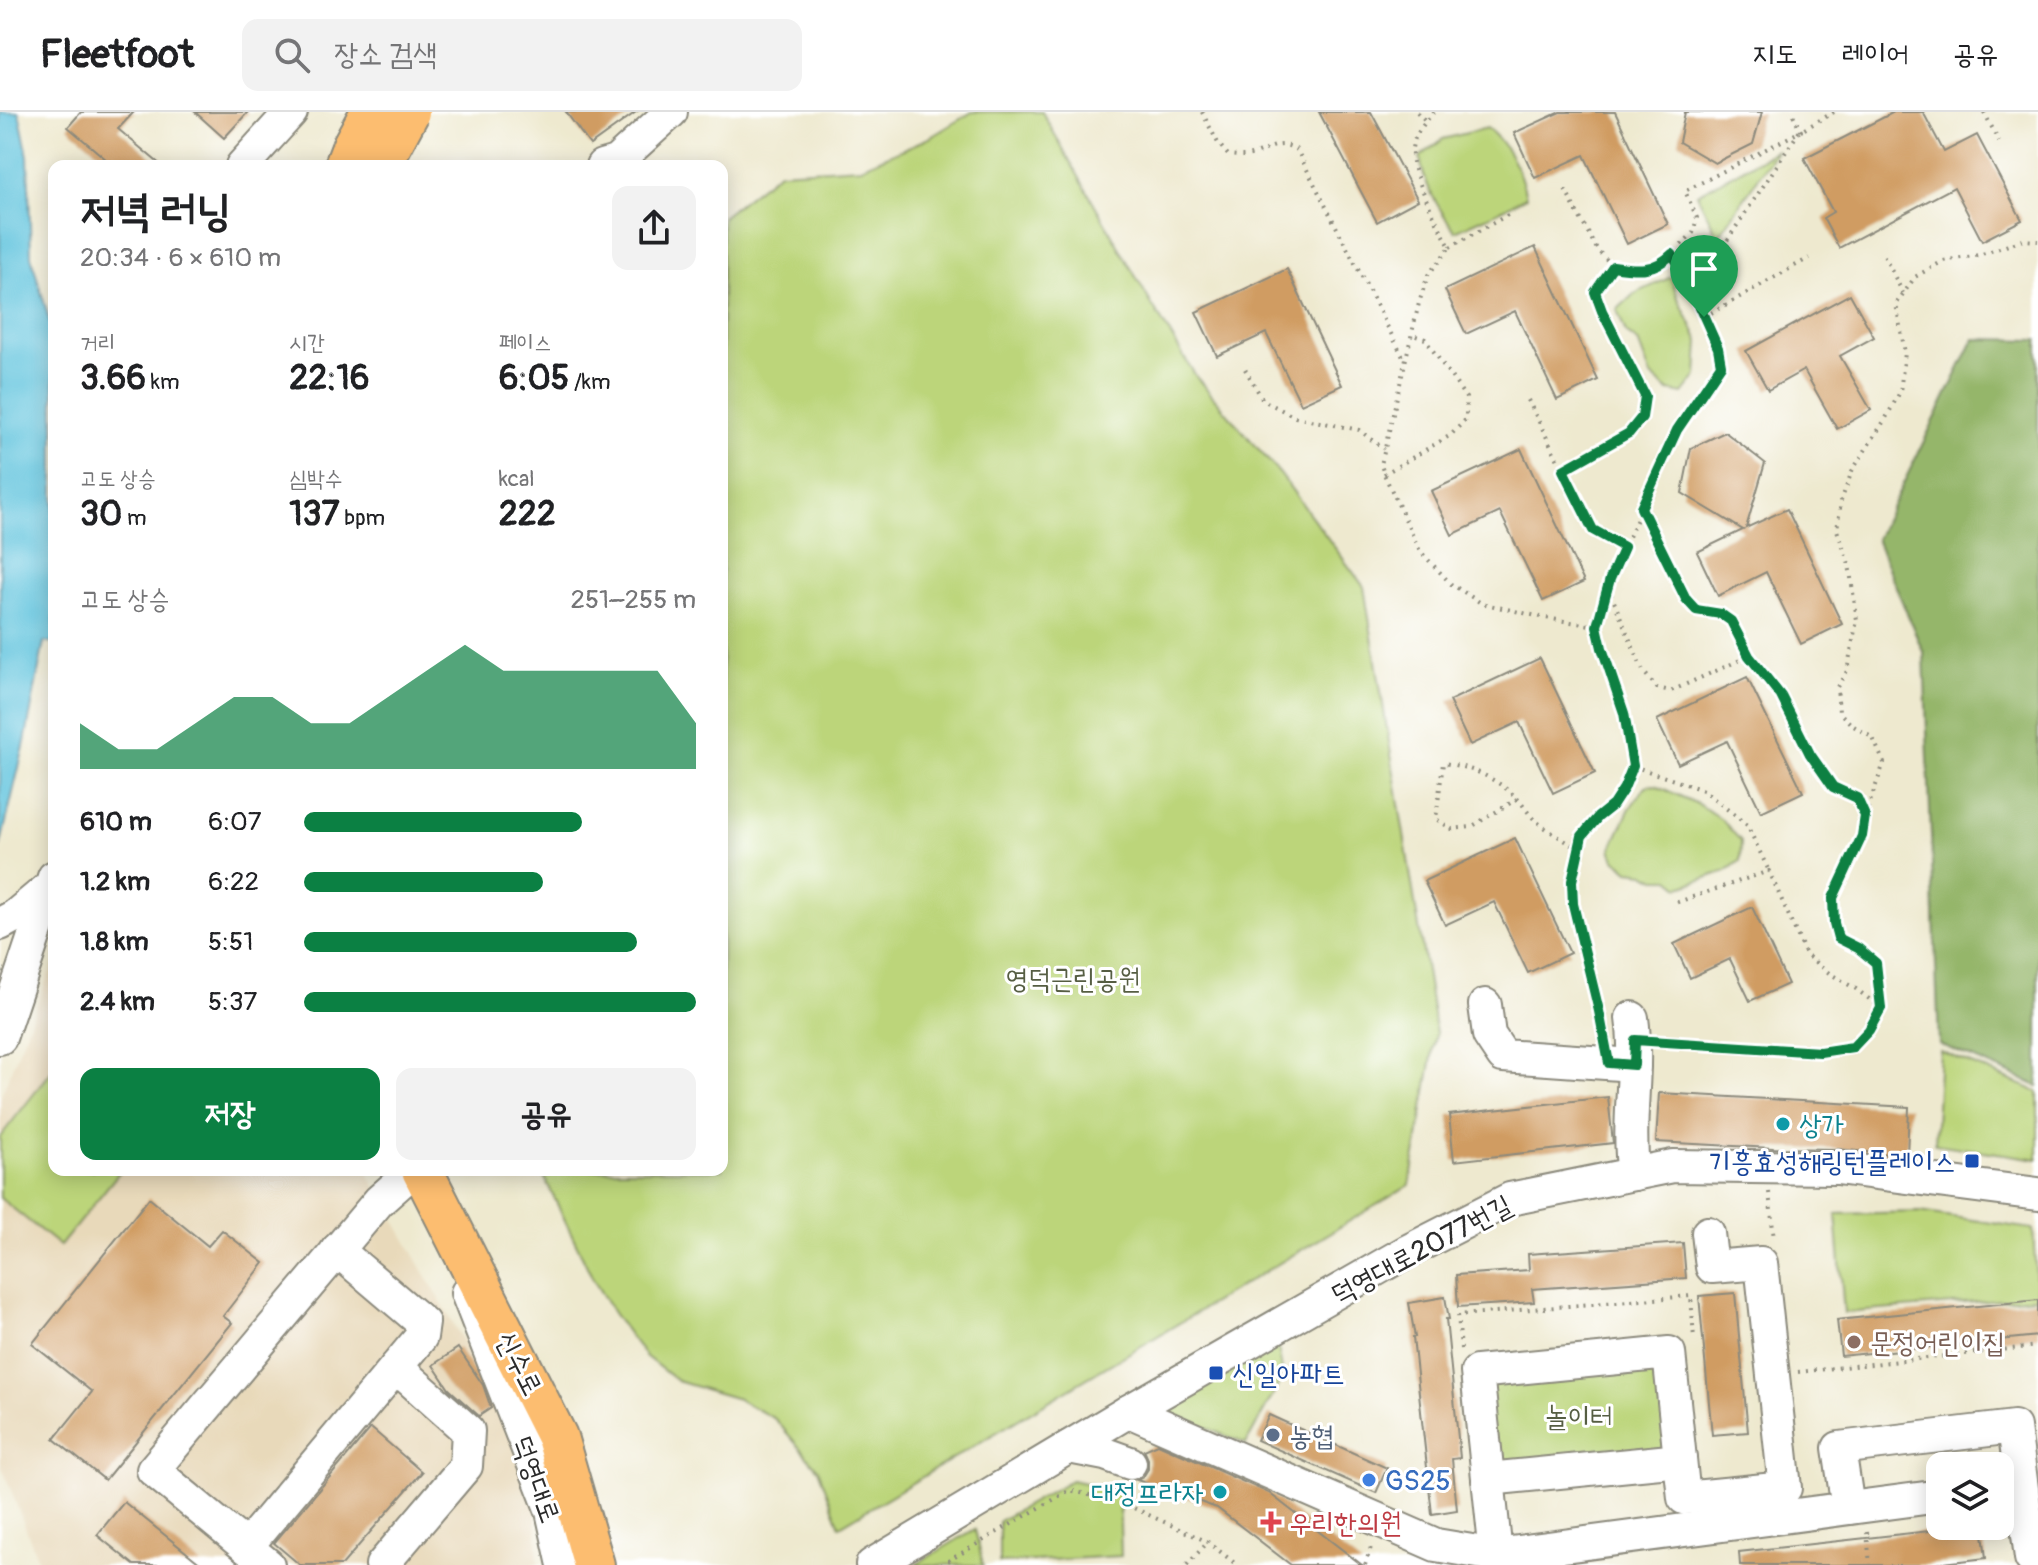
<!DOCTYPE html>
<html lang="ko">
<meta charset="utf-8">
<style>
:root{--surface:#fff;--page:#f2f2f2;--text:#202124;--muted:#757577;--line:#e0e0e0;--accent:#0b8043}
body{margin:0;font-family:Pangolin,"Poor Story",sans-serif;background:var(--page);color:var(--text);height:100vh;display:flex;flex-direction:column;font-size:30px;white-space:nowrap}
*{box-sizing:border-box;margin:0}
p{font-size:26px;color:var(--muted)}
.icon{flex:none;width:44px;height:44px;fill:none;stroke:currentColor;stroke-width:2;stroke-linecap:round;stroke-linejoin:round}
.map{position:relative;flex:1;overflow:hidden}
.panel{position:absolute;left:48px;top:48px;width:680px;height:1016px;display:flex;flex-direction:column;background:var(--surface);border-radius:16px;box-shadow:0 4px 20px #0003}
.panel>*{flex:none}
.fabs{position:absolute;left:1926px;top:1340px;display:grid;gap:16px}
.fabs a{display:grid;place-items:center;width:88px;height:88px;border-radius:16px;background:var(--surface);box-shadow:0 4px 20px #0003;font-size:40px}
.pin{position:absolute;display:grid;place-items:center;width:68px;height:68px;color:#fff;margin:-82px -34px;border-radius:50% 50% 50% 0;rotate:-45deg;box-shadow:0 0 8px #0007}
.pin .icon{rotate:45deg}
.round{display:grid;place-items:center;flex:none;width:84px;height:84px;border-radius:16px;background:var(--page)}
.summary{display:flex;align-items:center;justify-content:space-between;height:136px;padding:0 32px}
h1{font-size:44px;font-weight:700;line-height:60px}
.stats{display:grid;grid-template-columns:repeat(3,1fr);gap:12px;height:136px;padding:8px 32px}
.stats div{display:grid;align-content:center}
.stats b{font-size:34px;font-weight:700}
.stats small{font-size:22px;font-weight:400}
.stats p{font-size:22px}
.chart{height:224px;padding:16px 32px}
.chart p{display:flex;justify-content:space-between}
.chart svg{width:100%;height:144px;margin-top:8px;fill:var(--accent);opacity:.7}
.cta{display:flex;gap:16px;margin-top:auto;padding:16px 32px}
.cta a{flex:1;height:92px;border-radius:16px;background:var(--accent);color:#fff;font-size:32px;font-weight:700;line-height:92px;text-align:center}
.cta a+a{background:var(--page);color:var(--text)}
ul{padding:0 32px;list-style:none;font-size:26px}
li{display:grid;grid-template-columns:128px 96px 1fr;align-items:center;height:60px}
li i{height:20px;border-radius:10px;background:var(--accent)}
header{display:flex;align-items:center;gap:48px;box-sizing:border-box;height:112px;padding:0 40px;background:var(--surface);border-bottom:2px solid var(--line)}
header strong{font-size:38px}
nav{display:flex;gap:44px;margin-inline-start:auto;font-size:28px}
.search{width:560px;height:72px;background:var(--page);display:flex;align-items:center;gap:20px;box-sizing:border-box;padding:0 28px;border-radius:16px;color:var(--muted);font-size:30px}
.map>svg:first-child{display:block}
.built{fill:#e8d9ba}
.green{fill:#bcd57a;stroke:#748052;stroke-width:2}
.forest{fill:#95b66a;stroke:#60704a;stroke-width:2}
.water{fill:#5fc3dd;stroke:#457784;stroke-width:2}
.building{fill:#d09c62}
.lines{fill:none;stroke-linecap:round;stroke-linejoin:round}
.minor-casing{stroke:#8c8a7d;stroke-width:36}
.major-casing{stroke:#8c8a7d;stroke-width:44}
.path{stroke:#8c8a7d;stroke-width:4;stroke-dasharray:2 6;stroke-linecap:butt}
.minor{stroke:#fff;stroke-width:32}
.major{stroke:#fcbd6f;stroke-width:40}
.major-bridge-casing{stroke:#8c8a7d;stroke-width:44;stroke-linecap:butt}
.major-bridge{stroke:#fcbd6f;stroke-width:40}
.route-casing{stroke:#fff;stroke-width:16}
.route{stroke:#0b8043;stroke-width:10}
.culture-dot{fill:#0f9aa8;stroke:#fff;stroke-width:3}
.transit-dot{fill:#1a4fb4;stroke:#fff;stroke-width:3}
.education-dot{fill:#8d6e63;stroke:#fff;stroke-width:3}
.service-dot{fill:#5c6f8a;stroke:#fff;stroke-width:3}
.shop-dot{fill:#3f7fe0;stroke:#fff;stroke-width:3}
.health-dot{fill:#e0444e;stroke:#fff;stroke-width:3}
.labels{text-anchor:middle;stroke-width:6;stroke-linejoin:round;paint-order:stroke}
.park-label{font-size:28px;fill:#565e43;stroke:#fff}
.culture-label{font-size:28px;fill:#0d838f;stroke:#fff;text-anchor:start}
.transit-label{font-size:28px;fill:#164399;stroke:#fff;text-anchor:end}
.street-label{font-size:28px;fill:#2b2b2b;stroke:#fff}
.education-label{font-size:28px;fill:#785e54;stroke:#fff;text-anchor:start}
.service-label{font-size:28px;fill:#4e5e75;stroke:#fff;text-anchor:start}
.shop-label{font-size:28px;fill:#366cbe;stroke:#fff;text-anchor:start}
.health-label{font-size:28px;fill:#be3a42;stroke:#fff;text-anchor:start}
</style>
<header>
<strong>Fleetfoot</strong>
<div class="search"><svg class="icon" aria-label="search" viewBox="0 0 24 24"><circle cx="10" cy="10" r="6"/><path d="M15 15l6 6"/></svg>장소 검색</div>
<nav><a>지도</a><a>레이어</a><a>공유</a></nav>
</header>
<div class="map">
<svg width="2038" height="1453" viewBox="0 0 2038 1453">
<rect width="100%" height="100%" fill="#fff"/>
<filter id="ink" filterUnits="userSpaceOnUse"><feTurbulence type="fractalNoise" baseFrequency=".0125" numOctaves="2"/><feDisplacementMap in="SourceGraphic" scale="16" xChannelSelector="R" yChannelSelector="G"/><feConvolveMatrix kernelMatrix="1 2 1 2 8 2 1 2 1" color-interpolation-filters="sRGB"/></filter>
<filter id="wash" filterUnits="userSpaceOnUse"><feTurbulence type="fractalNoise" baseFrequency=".006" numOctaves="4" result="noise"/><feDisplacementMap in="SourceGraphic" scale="32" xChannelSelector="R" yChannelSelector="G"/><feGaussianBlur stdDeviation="1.8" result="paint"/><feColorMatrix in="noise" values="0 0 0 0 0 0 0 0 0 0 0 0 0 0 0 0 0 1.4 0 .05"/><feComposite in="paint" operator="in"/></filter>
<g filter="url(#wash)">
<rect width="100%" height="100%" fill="#eee9cf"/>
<path class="built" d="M54 850V1058H366L515 1320 536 1392 538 1453H40L0 1350V986Z"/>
<g class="green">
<path d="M972 0H1042L1152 193 1197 266 1280 362 1364 475 1436 921 1410 1073 840 1414 818 1357 775 1307 738 1287 677 1269 645 1244 613 1201 593 1167 541 1058H722V105L779 60 861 55 929 26Z"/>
<path d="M1487 16C1508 33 1521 59 1526 85L1497 100 1455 119C1439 97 1423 72 1420 45L1443 27Z"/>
<path d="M1777 38 1718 125 1697 82Z"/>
<path d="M1671 165 1678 186 1699 229 1697 264 1683 282 1669 279 1651 264 1638 230 1626 221 1617 198 1634 182Z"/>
<path d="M1655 673 1700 693 1723 709 1741 729 1740 749 1726 759 1680 775 1670 767H1656L1645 761 1629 759 1615 747 1611 737 1630 696 1646 674Z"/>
<path d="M1940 939 2038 980V1047L1935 1032Z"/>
<path d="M52 959 54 960V1058H121L60 1134 0 1086V1025Z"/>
<path d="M1919 1100 2033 1117 2037 1185 1844 1201 1836 1102Z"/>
<path d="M1277 1230 1283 1264 1246 1332 1160 1297Z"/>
<path d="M1669 1241 1680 1348 1488 1367 1477 1260Z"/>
<path d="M1071 1368 1119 1378 1121 1444 999 1451V1409Z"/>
<path d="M975 1417 983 1453H915Z"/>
</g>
<path class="forest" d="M1974 227 2038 228V974L1939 932 1924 542 1876 427Z"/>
<path class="water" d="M0 0H19L28 44 31 144 50 211 54 217V531L44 530 25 630 0 735Z"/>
<g id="blocks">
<g class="building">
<path d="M81 0H134L118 17 162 54H114L68 15Z"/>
<path d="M195 0H248L224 26Z"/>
<path d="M566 0H636L590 33Z"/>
<path d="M1319 0H1371L1418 88 1377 110Z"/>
<path d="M1560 0H1615L1668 112 1627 132 1584 43 1535 66 1514 21Z"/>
<path d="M1685 0H1762L1753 32 1715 51 1679 30Z"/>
<path d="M1894 0H1923L1944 40 1977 23 2022 108 1982 129 1954 75 1839 136 1823 106 1833 100 1804 46Z"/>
<path d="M1535 135 1598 268 1557 288 1515 199 1466 222 1445 178Z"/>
<path d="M1287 157 1342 273 1301 292 1266 221 1217 244 1196 200Z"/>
<path d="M1850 182 1874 225 1840 244 1871 298 1837 317 1804 258 1768 278 1746 239Z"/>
<path d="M1725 320 1765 351 1746 416 1787 397 1842 512 1801 532 1766 460 1718 484 1697 440 1743 418 1682 381 1691 336Z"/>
<path d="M1521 337 1584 470 1543 489 1500 400 1452 423 1431 379Z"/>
<path d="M1540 546 1595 661 1553 681 1519 610 1470 633 1449 589Z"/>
<path d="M1747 565 1803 680 1761 700 1727 629 1678 652 1657 608Z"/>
<path d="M1515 726 1570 841 1528 861 1494 790 1445 813 1424 769Z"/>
<path d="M1752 795 1788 872 1750 889 1730 847 1690 866 1674 832Z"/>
<path d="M1659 981 1909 995 1907 1044 1837 1037 1773 1036 1656 1030Z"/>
<path d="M1608 985 1613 1031 1454 1049 1449 1003Z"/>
<path d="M149 1086 208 1134 222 1118 264 1151 223 1204 232 1211 105 1368 54 1327 92 1280 32 1232Z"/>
<path d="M1683 1131 1686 1166 1532 1177 1534 1190 1458 1195 1456 1163 1529 1158 1528 1142Z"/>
<path d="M1735 1181 1748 1320 1712 1323 1699 1184Z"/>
<path d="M1445 1185 1449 1207H1446L1460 1346 1452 1347 1457 1398 1432 1402 1413 1225H1415L1409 1191Z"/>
<path d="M2038 1188V1224L1841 1244 1837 1208Z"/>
<path d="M458 1236 483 1273 491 1296 479 1304 449 1277 433 1253Z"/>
<path d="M1269 1303 1387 1356 1376 1381 1257 1328Z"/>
<path d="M371 1316 422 1360 342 1453H300L274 1431Z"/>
<path d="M1158 1332 1269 1381 1362 1453H1291L1217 1396 1137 1368 1143 1365 1148 1357V1347L1144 1338Z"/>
<path d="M124 1390 202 1453H134L97 1423Z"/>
<path d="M1975 1414H1982L1986 1446 1926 1453H1740L1739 1440Z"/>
</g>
</g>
</g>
<g filter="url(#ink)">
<use href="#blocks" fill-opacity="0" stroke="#8c8a7d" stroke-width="2"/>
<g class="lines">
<g class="minor-casing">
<g id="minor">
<path d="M242 54 291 0"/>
<path d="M602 54 616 50 671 0"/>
<path d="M0 812 15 804 51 774"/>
<path d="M1485 893 1489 923 1503 944 1634 953"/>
<path d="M1632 906C1639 958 1626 1010 1634 1062"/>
<path d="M0 926 54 765"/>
<path d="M337 1138 423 1211 421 1225 396 1255 468 1319 466 1354 382 1453"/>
<path d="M467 1181 552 1399 564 1453"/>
<path d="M1129 1299 1436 1433 1496 1443 1940 1384"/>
<path d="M1069 1335 1105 1342 1130 1351"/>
<path d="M1488 1367 1680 1348"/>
<path d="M1848 1396 1839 1336 2014 1315 2031 1446 2038 1445"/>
<path d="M246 1435 396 1255"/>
<path d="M1496 1443 1477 1260 1669 1241 1684 1386 1785 1376 1761 1151 1712 1155 1708 1121"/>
<path d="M268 1453 153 1358 379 1089 414 1058"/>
<path d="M872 1453 1129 1299 1408 1139 1510 1087 1673 1054 1837 1056 2038 1082"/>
</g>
</g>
<g class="major-casing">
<path id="major" d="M422 1058 557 1325 594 1453"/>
</g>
<g class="path">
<path d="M1202 0 1218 31 1228 43C1237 44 1246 45 1254 42 1271 37 1280 27 1297 38L1404 247"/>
<path d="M1417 0 1426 9"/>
<path d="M1434 0C1426 9 1413 24 1412 37 1409 58 1439 114 1450 135L1428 163 1419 191 1381 353 1384 362 1420 439 1451 472 1481 491 1545 506 1597 514"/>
<path d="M1984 0 1999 29"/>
<path d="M1565 78 1598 139 1613 154 1639 159 1664 150 1693 121 1697 106 1685 79 1801 19 1792 0"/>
<path d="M1450 135 1513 100"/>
<path d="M1673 143 1685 162 1704 164"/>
<path d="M1884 144 1903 181"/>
<path d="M1704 205 1809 146"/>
<path d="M1245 257 1263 288 1295 305 1359 318 1384 337"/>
<path d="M1528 288 1593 418 1624 435"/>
<path d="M1563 358 1629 321 1642 305 1645 284 1602 199 1595 180 1613 154"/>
<path d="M1384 362 1451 323 1466 307V286L1425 227 1413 223"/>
<path d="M1641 396 1686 487 1696 498 1721 502 1731 509 1749 544 1781 584 1810 642 1833 675 1857 686 1865 704 1862 724 1833 786 1834 811 1838 826 1858 836 1876 851 1881 896"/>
<path d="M1608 475 1643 559 1657 576 1671 579 1749 544"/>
<path d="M1633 654 1703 678 1747 713 1769 759"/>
<path d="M1517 687 1471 715 1452 717 1436 707 1443 651C1471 655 1494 665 1516 685 1523 692 1528 702 1536 709 1550 720 1564 728 1579 737"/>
<path d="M1865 704 1884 651 1873 626 1852 613 1839 600 1837 575 1847 559 1857 508 1849 452 1837 418 1841 389 1852 359 1886 306 1900 280 1905 241 1896 192 1915 165 1943 149 1979 143 2023 128 2038 129"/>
<path d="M1603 919 1573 792 1572 769 1582 724 1598 705 1613 693 1624 676 1633 654 1624 601 1602 536 1597 514 1610 467 1677 318 1721 253 1718 236 1693 180 1799 20 1834 0"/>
<path d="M1661 930 1820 940 1853 935 1869 918 1881 896 1856 877 1829 861 1806 843 1769 759 1672 792"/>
<path d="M1769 1080 1774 1127"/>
<path d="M1461 1237 1458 1203 1691 1184 1694 1227"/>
<path d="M1798 1260 2038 1234"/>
<path d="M1867 1420 1870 1453"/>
<path d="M941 1453 1070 1378 1127 1393 1208 1430 1237 1453"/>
<path d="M1187 1453 1208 1430"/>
<path d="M1365 1453 1371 1435"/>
</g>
<use href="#minor" class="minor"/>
<use href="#major" class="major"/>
<g class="major-bridge-casing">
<g id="major-bridge">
<path d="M345 54 353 33 371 0"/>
<path d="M380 54 409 0"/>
</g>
</g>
<use href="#major-bridge" class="major-bridge"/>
</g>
</g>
<g class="lines" filter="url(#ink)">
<g class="route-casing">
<path id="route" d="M1672 142 1685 162 1704 164 1693 180 1718 236 1721 253 1677 318 1641 396 1686 487 1696 498 1721 502 1731 509 1749 544 1781 584 1810 642 1833 675 1857 686 1865 704 1862 724 1833 786 1834 811 1838 826 1858 836 1876 851 1881 896 1869 918 1853 935 1820 940 1635 928 1634 953 1609 951 1599 899 1573 792 1572 769 1582 724 1598 705 1613 693 1624 676 1633 654 1624 601 1602 536 1597 514 1610 467 1624 435 1593 418 1563 358 1629 321 1642 305 1645 284 1602 199 1595 180 1613 154C1637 158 1654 160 1672 142Z"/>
</g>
<use href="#route" class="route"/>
</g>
<g class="culture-dot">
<circle cx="1783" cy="1012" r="8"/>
<circle cx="1220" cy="1380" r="8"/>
</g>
<g class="transit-dot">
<rect x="1964" y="1041" width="16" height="16" rx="4"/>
<rect x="1208" y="1253" width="16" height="16" rx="4"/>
</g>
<circle class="education-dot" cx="1854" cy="1230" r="8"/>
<circle class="service-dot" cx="1273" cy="1323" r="8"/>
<circle class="shop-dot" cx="1369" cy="1368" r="8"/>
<path class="health-dot" d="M1267 1398h8v8h8v8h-8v8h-8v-8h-8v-8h8z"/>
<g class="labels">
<g class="park-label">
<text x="1073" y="876">영덕근린공원</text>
<text x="1579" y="1314">놀이터</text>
</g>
<g class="culture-label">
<text x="1799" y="1022">상가</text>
<text x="1204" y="1390" text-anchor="end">대정프라자</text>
</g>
<g class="transit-label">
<text x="1956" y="1059">기흥효성해링턴플레이스</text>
<text x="1232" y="1271" text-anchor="start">신일아파트</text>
</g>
<g class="street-label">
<text transform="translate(1421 1137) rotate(-28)" y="10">덕영대로2077번길</text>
<text transform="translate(520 1251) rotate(63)" y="10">신수로</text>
<text transform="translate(537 1367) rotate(70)" y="10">덕영대로</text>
</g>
<g class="education-label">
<text x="1870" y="1240">문정어린이집</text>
</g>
<g class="service-label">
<text x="1289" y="1333">농협</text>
</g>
<g class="shop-label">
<text x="1385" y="1378">GS25</text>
</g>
<g class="health-label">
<text x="1289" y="1420">우리한의원</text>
</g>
</g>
</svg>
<div class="fabs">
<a><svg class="icon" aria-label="layers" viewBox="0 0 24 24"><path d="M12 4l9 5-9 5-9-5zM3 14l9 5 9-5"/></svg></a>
</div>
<div class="pin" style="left:1704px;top:205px;background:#1e9e55"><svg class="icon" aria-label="arrive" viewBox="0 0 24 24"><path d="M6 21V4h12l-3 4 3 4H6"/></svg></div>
<section class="panel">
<div class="summary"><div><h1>저녁 러닝</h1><p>20:34 · 6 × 610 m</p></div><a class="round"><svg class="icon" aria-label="share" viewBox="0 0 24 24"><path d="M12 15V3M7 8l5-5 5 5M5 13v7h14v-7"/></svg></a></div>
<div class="stats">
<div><p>거리</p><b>3.66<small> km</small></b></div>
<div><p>시간</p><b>22:16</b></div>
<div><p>페이스</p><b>6:05<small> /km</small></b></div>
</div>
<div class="stats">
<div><p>고도 상승</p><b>30<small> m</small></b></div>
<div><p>심박수</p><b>137<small> bpm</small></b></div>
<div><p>kcal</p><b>222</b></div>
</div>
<div class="chart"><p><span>고도 상승</span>251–255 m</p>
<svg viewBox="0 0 160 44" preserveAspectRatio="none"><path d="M0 44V30L10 38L20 38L30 30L40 22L50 22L60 30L70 30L80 22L90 14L100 6L110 14L120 14L130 14L140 14L150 14L160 30V44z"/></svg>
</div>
<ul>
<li><b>610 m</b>6:07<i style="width:71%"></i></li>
<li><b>1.2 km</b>6:22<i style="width:61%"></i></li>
<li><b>1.8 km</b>5:51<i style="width:85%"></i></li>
<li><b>2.4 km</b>5:37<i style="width:100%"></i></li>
</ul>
<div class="cta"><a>저장</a><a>공유</a></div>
</section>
</div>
